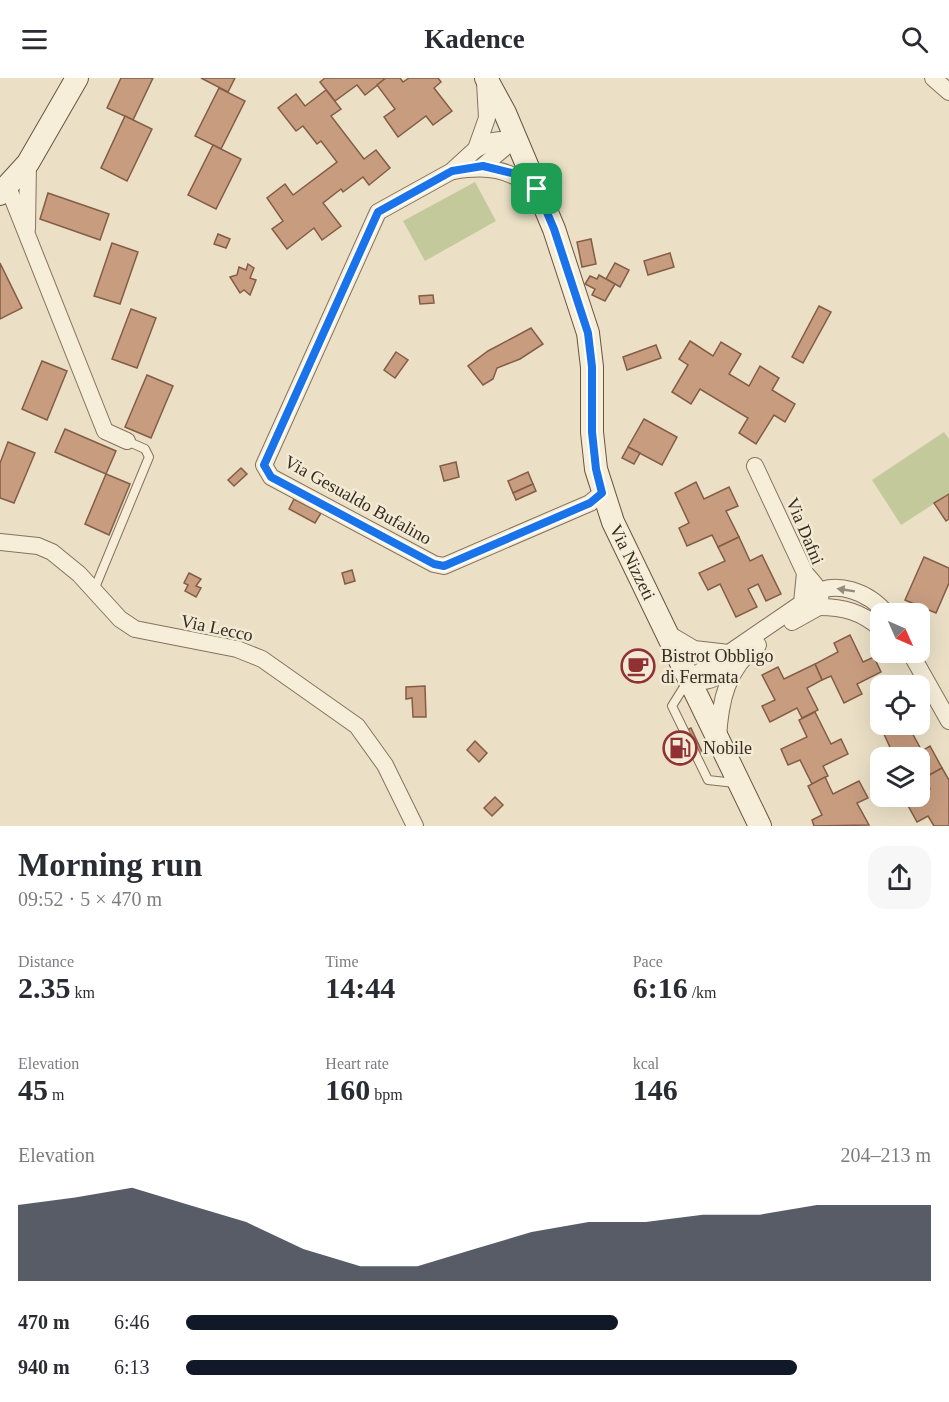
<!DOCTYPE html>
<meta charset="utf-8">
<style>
:root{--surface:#fff;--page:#f7f7f7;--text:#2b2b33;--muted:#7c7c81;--accent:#111827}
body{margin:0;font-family:"Times New Roman",serif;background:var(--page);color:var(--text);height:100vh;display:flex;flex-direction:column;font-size:22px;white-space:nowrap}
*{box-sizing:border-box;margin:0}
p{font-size:20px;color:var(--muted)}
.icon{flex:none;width:33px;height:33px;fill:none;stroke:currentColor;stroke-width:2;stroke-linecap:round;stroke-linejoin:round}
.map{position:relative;height:748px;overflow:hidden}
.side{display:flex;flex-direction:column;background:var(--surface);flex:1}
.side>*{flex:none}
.needle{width:39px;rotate:135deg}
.buttons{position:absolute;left:870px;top:525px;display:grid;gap:12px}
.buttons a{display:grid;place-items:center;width:60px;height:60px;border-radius:12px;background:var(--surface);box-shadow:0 6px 24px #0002;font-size:30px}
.pin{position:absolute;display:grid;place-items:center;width:51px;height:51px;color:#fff;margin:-26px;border-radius:12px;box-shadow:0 3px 9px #0006}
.round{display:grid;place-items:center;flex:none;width:63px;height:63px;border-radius:18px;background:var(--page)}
.headline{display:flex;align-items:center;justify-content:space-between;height:102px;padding:0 18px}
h1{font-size:33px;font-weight:700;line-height:45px}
.metrics{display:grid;grid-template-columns:repeat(3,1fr);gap:9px;height:102px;padding:6px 18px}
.metrics div{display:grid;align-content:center}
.metrics b{font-size:30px;font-weight:700}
.metrics small{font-size:16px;font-weight:400}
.metrics p{font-size:16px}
.chart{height:168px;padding:12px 18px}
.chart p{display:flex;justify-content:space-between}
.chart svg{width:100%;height:108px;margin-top:6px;fill:var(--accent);opacity:.7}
ul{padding:0 18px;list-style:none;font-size:20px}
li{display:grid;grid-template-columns:96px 72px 1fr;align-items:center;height:45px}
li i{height:15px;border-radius:8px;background:var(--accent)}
header{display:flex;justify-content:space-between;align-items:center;height:78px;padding:0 18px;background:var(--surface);font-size:27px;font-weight:700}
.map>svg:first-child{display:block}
.green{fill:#c3c99b}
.building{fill:#c79c7f;stroke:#835d45;stroke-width:1.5}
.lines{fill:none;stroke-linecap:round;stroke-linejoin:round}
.lane-casing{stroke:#85725d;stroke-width:10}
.street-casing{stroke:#85725d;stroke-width:18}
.secondary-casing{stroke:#675440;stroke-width:24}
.lane{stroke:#f6eed9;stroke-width:8}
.street{stroke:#f6eed9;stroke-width:16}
.secondary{stroke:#f6eed9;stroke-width:22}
.oneway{fill:#968c7c}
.route-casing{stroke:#fff;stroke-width:12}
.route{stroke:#1a73e8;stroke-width:8}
.labels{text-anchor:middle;stroke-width:5;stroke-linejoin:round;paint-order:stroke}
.street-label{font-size:18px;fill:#372b20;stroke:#f3ead5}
.poi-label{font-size:18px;fill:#372b20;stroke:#f3ead5;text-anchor:start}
</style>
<header><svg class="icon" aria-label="menu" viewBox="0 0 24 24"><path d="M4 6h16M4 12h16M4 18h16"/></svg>Kadence<svg class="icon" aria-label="search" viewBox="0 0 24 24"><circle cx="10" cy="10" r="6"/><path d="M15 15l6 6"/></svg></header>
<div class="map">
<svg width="949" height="748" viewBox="0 0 949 748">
<rect width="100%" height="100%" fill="#ebe0c6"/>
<g class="green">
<path d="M475 104 496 143 425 183 403 143Z"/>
<path d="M944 354 949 361V416L901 447 872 402Z"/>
</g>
<g class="building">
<path d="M121 0H153L133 42 107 30Z"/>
<path d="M201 0H235L228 14Z"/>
<path d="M325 0H383L384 2 365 17 357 7 335 23 320 4Z"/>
<path d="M386 0H400L403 4 409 0H438L441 4 434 10 452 33 433 47 426 38 398 59 384 39 395 31 377 7Z"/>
<path d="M219 10 245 23 221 71 195 58Z"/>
<path d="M326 12 341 31 331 38 364 81 376 72 390 90 369 107 363 99 343 114 341 111 323 125 341 148 322 162 314 150 287 171 272 151 283 143 267 120 285 106 293 117 337 84 321 63 317 66 303 48 296 53 278 30 296 16 305 28Z"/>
<path d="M125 38 152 51 127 103 101 90Z"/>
<path d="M213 67 241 81 216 131 188 117Z"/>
<path d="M48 115 109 136 100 162 40 141Z"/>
<path d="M218 156 230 161 226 170 214 166Z"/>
<path d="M591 161 596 186 582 189 577 164Z"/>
<path d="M112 165 138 174 120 226 94 218Z"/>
<path d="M670 175 674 189 648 197 644 183Z"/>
<path d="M0 185 22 230 0 241Z"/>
<path d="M615 185 629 192 620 209 606 201Z"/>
<path d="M248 186 254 190 250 200 256 202 250 217 244 212 240 215 230 199 237 197 239 189 246 192Z"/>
<path d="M599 197 615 206 605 223 592 217 595 211 585 206 590 198 597 201Z"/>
<path d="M433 217 434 225 420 226 419 218Z"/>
<path d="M819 228 831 234 803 285 792 279Z"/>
<path d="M131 231 156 240 137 290 112 281Z"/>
<path d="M531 250 543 266 520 281 497 290 493 301 483 307 468 288 488 273Z"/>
<path d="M690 263 713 278 721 264 741 276 729 296 749 308 760 288 779 300 772 312 795 326 785 344 774 337 756 366 739 355 748 340 700 311 691 326 672 314 688 287 679 281Z"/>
<path d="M656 267 661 280 627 292 623 279Z"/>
<path d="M396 274 408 282 395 300 384 292Z"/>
<path d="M42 283 67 293 47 342 22 331Z"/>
<path d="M147 297 173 308 151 360 125 349Z"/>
<path d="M644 341 677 359 662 387 628 369Z"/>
<path d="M65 351 116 373 106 396 55 374Z"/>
<path d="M8 364 35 375 14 425 0 420V385Z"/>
<path d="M628 369 640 375 634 386 622 380Z"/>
<path d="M456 384 459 399 444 403 440 388Z"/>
<path d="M241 390 247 396 234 408 228 402Z"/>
<path d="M528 394 533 406 513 415 508 403Z"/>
<path d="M106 396 130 406 109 457 85 446Z"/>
<path d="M696 404 704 421 729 409 738 428 726 433 739 459 718 469 712 457 687 468 679 450 689 445 675 415Z"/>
<path d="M533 406 536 413 516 422 513 415Z"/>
<path d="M949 416V441L946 443 934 425Z"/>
<path d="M294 421 321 435 315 445 289 431Z"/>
<path d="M739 459 750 483 762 477 781 516 766 523 758 506 748 511 757 529 736 539 720 506 708 512 699 495 725 483 718 469Z"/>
<path d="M924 479 949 490V505L936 535 905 522Z"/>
<path d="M352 492 355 503 345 506 342 495Z"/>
<path d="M189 495 201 501 196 508 201 510 196 519 185 513 188 507 184 505Z"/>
<path d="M850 557 863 584 874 579 881 594 857 606 862 616 844 625 831 598 822 602 815 586 838 574 834 565Z"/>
<path d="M815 586 822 602 807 610 818 632 802 640 797 630 770 644 762 628 775 622 762 597 778 589 784 601Z"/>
<path d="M425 608 426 639H413L412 620 406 621V609Z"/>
<path d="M815 634 831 666 841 661 848 676 823 688 828 698 812 706 800 682 788 687 781 671 807 659 799 642Z"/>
<path d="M896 646H901L906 656 911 653 922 673 930 668 942 690 924 700 920 691V680H895L883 654Z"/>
<path d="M691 650 703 676 680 687 667 661Z"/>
<path d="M475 663 487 675 479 684 467 672Z"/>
<path d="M942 690 949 702V748H934L928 738 917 744 906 724 930 711 924 700Z"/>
<path d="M825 699 833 716 859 703 868 720 857 725 869 747 814 748 812 742 822 737 808 708Z"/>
<path d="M495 719 503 727 492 738 484 730Z"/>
</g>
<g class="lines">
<g class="lane-casing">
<g id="lane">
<path d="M94 512 149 379 145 371 127 363"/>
<path d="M687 604 672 628 708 702 735 705"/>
</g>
</g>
<g class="street-casing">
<g id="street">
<path d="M933 0 949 14"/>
<path d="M485 4 487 40 476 71 452 93 378 134 264 387 271 399 434 486 444 488 590 425 602 415"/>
<path d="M476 71 493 63 516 60"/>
<path d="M483 88 516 60"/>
<path d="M453 93C489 87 507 91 537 111"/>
<path d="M8 109 105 353 127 363"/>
<path d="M27 151 28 85"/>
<path d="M0 464 38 468 52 474 79 496 120 541 135 551 237 571 262 581 357 648 385 687 415 748"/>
<path d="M811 517C836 501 869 514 887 536"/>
<path d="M819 529C844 529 861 534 880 550"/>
<path d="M792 544 819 529C824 514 815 506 805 495"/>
<path d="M667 555 694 571 729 575 802 525 805 495 755 388"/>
<path d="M910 574 949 643"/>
<path d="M689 601C708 608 721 597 735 585"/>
<path d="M689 601 729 575"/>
<path d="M718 660C720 623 727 590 758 567"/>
</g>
</g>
<g class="secondary-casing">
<g id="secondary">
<path id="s1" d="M486 0 505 35 554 151 588 255 592 289V354L596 391 613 444 760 748"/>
<path d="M0 116 28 85 77 0"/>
</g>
</g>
<use href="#lane" class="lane"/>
<use href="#street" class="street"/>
<use href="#secondary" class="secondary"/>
</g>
<defs><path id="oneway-solid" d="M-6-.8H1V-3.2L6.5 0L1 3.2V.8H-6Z" transform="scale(1.5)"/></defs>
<use class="oneway" href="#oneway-solid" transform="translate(846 512) rotate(-171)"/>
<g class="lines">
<g class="route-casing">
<path id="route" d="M483 88 516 96 537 111 554 151 588 255 592 289V354L596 391 602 415 590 425 444 488 434 486 271 399 264 387 378 134 452 93Z"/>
</g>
<use href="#route" class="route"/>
</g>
<defs>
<g id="cafe-ring" transform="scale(1.725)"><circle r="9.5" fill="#f3ead5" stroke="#903233" stroke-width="1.5"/><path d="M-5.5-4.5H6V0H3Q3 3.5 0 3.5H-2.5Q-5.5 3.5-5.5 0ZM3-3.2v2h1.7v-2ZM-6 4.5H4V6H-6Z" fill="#903233"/></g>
<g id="fuel-ring" transform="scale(1.725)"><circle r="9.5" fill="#f3ead5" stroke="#903233" stroke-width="1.5"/><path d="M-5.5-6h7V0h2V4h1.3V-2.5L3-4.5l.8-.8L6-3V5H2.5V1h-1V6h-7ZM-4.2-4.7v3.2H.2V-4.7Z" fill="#903233"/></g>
</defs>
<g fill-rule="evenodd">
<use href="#cafe-ring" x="638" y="588"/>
<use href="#fuel-ring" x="680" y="670"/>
</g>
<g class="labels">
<g class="street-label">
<text transform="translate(358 422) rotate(29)" y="6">Via Gesualdo Bufalino</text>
<text transform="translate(805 453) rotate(67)" y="6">Via Dafni</text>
<text dy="6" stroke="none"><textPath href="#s1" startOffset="512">Via Nizzeti</textPath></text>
<text transform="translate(217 550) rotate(12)" y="6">Via Lecco</text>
</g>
<g class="poi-label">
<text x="661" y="584">Bistrot Obbligo<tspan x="661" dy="21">di Fermata</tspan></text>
<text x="703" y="676">Nobile</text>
</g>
</g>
</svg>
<div class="buttons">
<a><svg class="needle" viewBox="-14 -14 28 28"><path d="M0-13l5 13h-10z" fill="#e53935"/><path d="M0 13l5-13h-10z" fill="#7c7c81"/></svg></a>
<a><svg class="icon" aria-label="locate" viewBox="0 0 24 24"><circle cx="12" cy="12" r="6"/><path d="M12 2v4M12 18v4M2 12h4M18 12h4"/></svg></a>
<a><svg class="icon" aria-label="layers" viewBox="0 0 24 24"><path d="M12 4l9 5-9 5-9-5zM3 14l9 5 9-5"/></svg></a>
</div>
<div class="pin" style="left:537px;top:111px;background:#1e9e55"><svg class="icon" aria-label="arrive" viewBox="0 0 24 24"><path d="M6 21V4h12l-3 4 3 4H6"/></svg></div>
</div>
<section class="side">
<div class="headline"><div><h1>Morning run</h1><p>09:52 · 5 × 470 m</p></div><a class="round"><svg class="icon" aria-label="share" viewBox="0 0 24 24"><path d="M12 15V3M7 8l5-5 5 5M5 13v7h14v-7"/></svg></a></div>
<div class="metrics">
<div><p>Distance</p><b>2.35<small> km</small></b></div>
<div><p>Time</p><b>14:44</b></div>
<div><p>Pace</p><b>6:16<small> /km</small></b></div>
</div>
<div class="metrics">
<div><p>Elevation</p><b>45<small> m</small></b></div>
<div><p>Heart rate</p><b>160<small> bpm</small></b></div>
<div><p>kcal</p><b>146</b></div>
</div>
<div class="chart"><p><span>Elevation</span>204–213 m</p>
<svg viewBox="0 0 160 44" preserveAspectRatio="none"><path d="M0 44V13L10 10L20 6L30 13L40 20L50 31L60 38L70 38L80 31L90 24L100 20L110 20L120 17L130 17L140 13L150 13L160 13V44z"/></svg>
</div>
<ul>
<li><b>470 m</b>6:46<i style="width:58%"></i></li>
<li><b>940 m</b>6:13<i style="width:82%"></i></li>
</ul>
</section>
